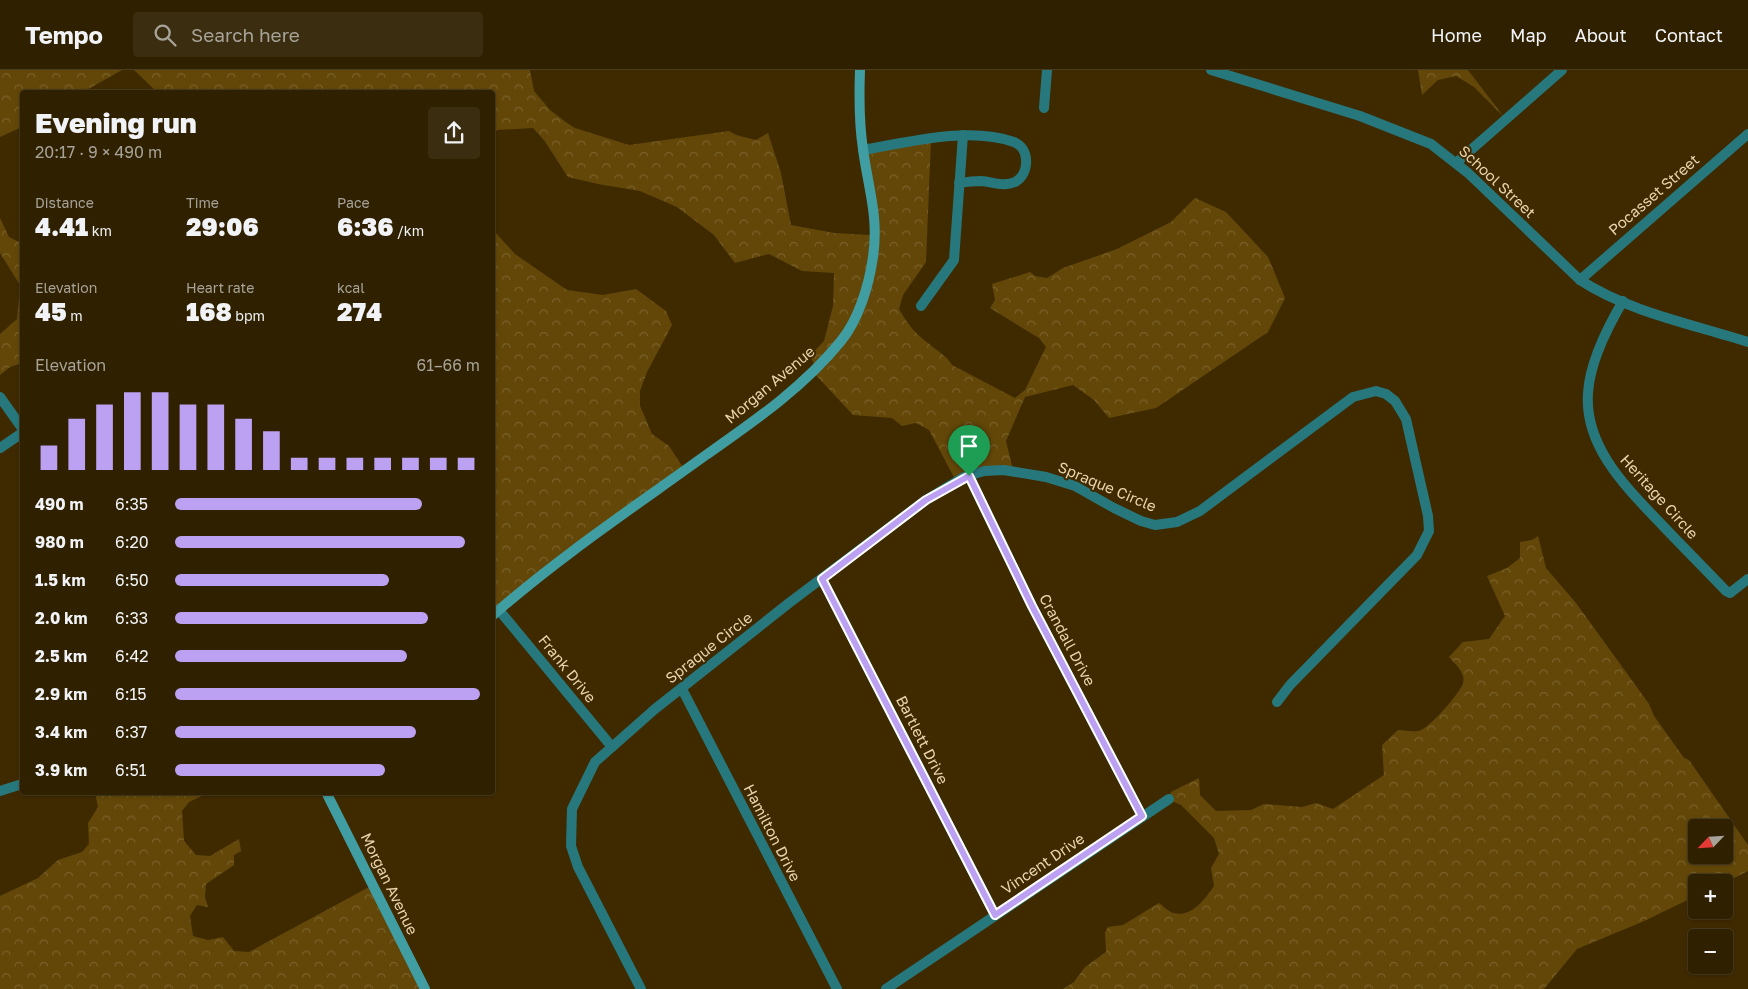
<!DOCTYPE html>
<meta charset="utf-8">
<style>
:root{--surface:#2f2000;--page:#3b2d0f;--text:#f1f3f6;--muted:#a7a399;--line:#4a3e22;--accent:#bca0f2}
body{margin:0;font-family:"Golos Text",sans-serif;background:var(--page);color:var(--text);height:100vh;display:flex;flex-direction:column;font-size:19px;white-space:nowrap}
*{box-sizing:border-box;margin:0}
p{font-size:16px;color:var(--muted)}
.icon{flex:none;width:28px;height:28px;fill:none;stroke:currentColor;stroke-width:2;stroke-linecap:round;stroke-linejoin:round}
.map{position:relative;flex:1;overflow:hidden}
.sheet{position:absolute;left:20px;top:20px;width:475px;height:705px;display:flex;flex-direction:column;background:var(--surface);border-radius:5px;box-shadow:0 1px 4px #0004,0 0 0 1px var(--line)}
.sheet>*{flex:none}
.needle{width:32px;rotate:245deg}
.controls{position:absolute;left:1688px;top:749px;display:grid;gap:10px}
.controls a{display:grid;place-items:center;width:45px;height:45px;border-radius:5px;background:var(--surface);box-shadow:0 1px 4px #0004,0 0 0 1px var(--line);font-size:25px}
.pin{position:absolute;display:grid;place-items:center;width:42px;height:42px;color:#fff;margin:-51px -21px;border-radius:50% 50% 50% 0;rotate:-45deg;box-shadow:0 0 5px #0007}
.pin .icon{rotate:45deg}
.round{display:grid;place-items:center;flex:none;width:52px;height:52px;border-radius:5px;background:var(--page)}
.summary{display:flex;align-items:center;justify-content:space-between;height:85px;padding:0 15px}
h1{font-size:28px;font-weight:800;line-height:38px}
.figures{display:grid;grid-template-columns:repeat(3,1fr);gap:8px;height:85px;padding:5px 15px}
.figures div{display:grid;align-content:center}
.figures b{font-size:25px;font-weight:800}
.figures small{font-size:14px;font-weight:400}
.figures p{font-size:14px}
.chart{height:140px;padding:10px 15px}
.chart p{display:flex;justify-content:space-between}
.chart svg{width:100%;height:90px;margin-top:5px;stroke:var(--accent);stroke-width:6}
ul{padding:0 15px;list-style:none;font-size:16px}
li{display:grid;grid-template-columns:80px 60px 1fr;align-items:center;height:38px}
li i{height:12px;border-radius:6px;background:var(--accent)}
header{display:flex;align-items:center;gap:30px;box-sizing:border-box;height:70px;padding:0 25px;background:var(--surface);border-bottom:1px solid var(--line)}
header strong{font-size:24px}
nav{display:flex;gap:28px;margin-inline-start:auto;font-size:18px}
.search{width:350px;height:45px;background:var(--page);display:flex;align-items:center;gap:12px;box-sizing:border-box;padding:0 18px;border-radius:5px;color:var(--muted);font-size:19px}
.map>svg:first-child{display:block}
.forest{fill:url(#forest-crowns);fill-rule:evenodd}
.lines{fill:none;stroke-linecap:round;stroke-linejoin:round}
.street{stroke:#27787d;stroke-width:10}
.secondary{stroke:#409da2;stroke-width:10}
.route-casing{stroke:#fff;stroke-width:10}
.route{stroke:#bca0f2;stroke-width:6}
.labels{text-anchor:middle;stroke-width:4;stroke-linejoin:round;paint-order:stroke}
.street-label{font-size:15px;fill:#e9d3af;stroke:#3f2a00}
</style>
<header>
<strong>Tempo</strong>
<div class="search"><svg class="icon" aria-label="search" viewBox="0 0 24 24"><circle cx="10" cy="10" r="6"/><path d="M15 15l6 6"/></svg>Search here</div>
<nav><a>Home</a><a>Map</a><a>About</a><a>Contact</a></nav>
</header>
<div class="map">
<svg width="1748" height="919" viewBox="0 0 1748 919">
<defs>
<pattern id="forest-crowns" width="20" height="18" patternUnits="userSpaceOnUse" patternTransform="scale(1.25)"><rect width="20" height="18" fill="#634709"/><path d="M2 6a3 3 0 1 1 6 0M12 15a3 3 0 1 1 6 0" fill="none" stroke="#79612a"/></pattern>
</defs>
<rect width="100%" height="100%" fill="#3f2a00"/>
<g class="forest">
<path d="M0 0H122L83 22H22V57L0 67Z"/>
<path d="M134 0H530L534 21 550 40 567 53 575 58 629 75 729 61 736 65 756 70 768 63 781 103 791 155 834 163 869 165 873 160 863 80 931 70 926 192 903 225 899 239C907 253 915 264 928 273 937 281 946 285 952 295L1015 328 1025 320 1046 277 1039 268 990 238 995 230 992 214 1030 202 1035 206 1047 208 1063 198 1117 179 1171 152 1195 128 1226 142 1268 187 1285 228 1268 262 1156 338 1109 348 1094 330 1073 315 1025 327 1006 371 1013 400 956 411 929 360 916 353 902 356 892 348 853 345 813 302 814 294 810 286 824 271 833 236 834 203 802 201 769 184 735 193 714 165 677 137 640 121 598 114 568 107 544 70 533 58 497 60 493 65 492 22H157Z"/>
<path d="M1418 0H1468L1504 47 1474 17 1456 6 1438 10 1422 25Z"/>
<path d="M0 148 9 167 19 172 22 170V293L10 297 0 305V264L17 249 20 215 0 183Z"/>
<path d="M493 160 515 184 567 220 603 225 636 219 666 241 672 255 647 302 640 321V336L652 364 669 376 684 399 493 546Z"/>
<path d="M1538 466 1546 498 1576 533 1649 634 1654 646 1684 688 1689 690 1748 775V801L1724 813 1696 812V826L1642 852 1577 879 1544 919H1063L1074 912 1085 897 1106 882 1105 862 1108 857 1123 855 1159 833C1163 836 1168 841 1173 843 1192 848 1205 829 1214 816L1211 798 1219 784 1214 768 1181 735 1167 729 1171 722 1199 708 1200 725 1216 741 1251 740 1264 734 1302 737 1316 733 1333 739 1384 705 1382 675 1398 660C1404 660 1415 663 1421 660 1430 657 1461 622 1463 613 1466 603 1455 594 1449 587L1463 572 1489 569 1505 546 1487 506 1507 498 1520 488V472L1532 470ZM1696 758H1724V785H1696Z"/>
<path d="M95 722 208 723 189 732 182 741 184 771 196 785 210 786 239 769 241 781 234 785V795L206 814 205 827 208 837 197 835 190 846 193 866 208 870 223 867 234 881 249 882 371 816 424 919H0V826L38 808 58 790 82 782 89 774 88 753 98 737Z"/>
</g>
<g class="lines">
<g class="street">
<path d="M1211 0 1360 46 1431 74 1468 103 1580 210C1629 242 1692 254 1748 272"/>
<path d="M1044 38 1047 0"/>
<path d="M863 80C908 72 970 56 1014 72 1030 78 1030 104 1015 112 1004 117 993 112 981 111 974 111 966 112 959 113"/>
<path d="M1456 93 1562 0"/>
<path d="M1580 210 1748 64"/>
<path d="M1623 231C1607 258 1590 291 1588 323 1584 379 1630 421 1665 458 1685 479 1706 500 1726 521L1730 523 1748 509"/>
<path d="M921 236 954 190 963 65"/>
<path d="M0 327 22 358"/>
<path d="M0 378 22 363"/>
<path d="M969 406 1032 536 1142 746"/>
<path d="M822 509 995 845"/>
<path d="M499 540 612 677"/>
<path d="M682 619 837 919"/>
<path d="M0 721 22 714"/>
<path d="M641 919 578 797 571 776 572 739 595 692 655 639 789 533 926 430 964 407 984 401 1004 400 1046 407 1075 416 1114 438 1141 451 1155 455 1177 452 1200 441 1353 327 1376 321 1386 324 1395 331 1406 349 1428 446 1429 461 1417 485 1290 615 1277 632"/>
<path d="M886 919 1169 729"/>
</g>
<g class="secondary">
<path d="M492 546C559 487 634 437 706 385 753 352 804 317 841 271 859 249 869 215 873 187 879 146 868 118 863 79 859 53 859 27 860 0"/>
<path d="M326 722 425 919"/>
</g>
</g>
<g class="lines">
<g class="route-casing">
<path id="route" d="M969 406 1032 536 1142 746 995 845 822 509 926 430Z"/>
</g>
<use href="#route" class="route"/>
</g>
<g class="labels">
<g class="street-label">
<text transform="translate(1497 112) rotate(43)" y="5">School Street</text>
<text transform="translate(1654 125) rotate(-41)" y="5">Pocasset Street</text>
<text transform="translate(770 315) rotate(-40)" y="5">Morgan Avenue</text>
<text transform="translate(1107 417) rotate(23)" y="5">Spraque Circle</text>
<text transform="translate(1659 427) rotate(48)" y="5">Heritage Circle</text>
<text transform="translate(1067 570) rotate(62)" y="5">Crandall Drive</text>
<text transform="translate(709 578) rotate(-38)" y="5">Spraque Circle</text>
<text transform="translate(567 599) rotate(51)" y="5">Frank Drive</text>
<text transform="translate(922 670) rotate(63)" y="5">Bartlett Drive</text>
<text transform="translate(772 763) rotate(63)" y="5">Hamilton Drive</text>
<text transform="translate(1043 794) rotate(-34)" y="5">Vincent Drive</text>
<text transform="translate(389 814) rotate(64)" y="5">Morgan Avenue</text>
</g>
</g>
</svg>
<div class="controls">
<a><svg class="needle" viewBox="-14 -14 28 28"><path d="M0-13l5 13h-10z" fill="#e53935"/><path d="M0 13l5-13h-10z" fill="#a7a399"/></svg></a>
<a>+</a>
<a>−</a>
</div>
<div class="pin" style="left:969px;top:406px;background:#1e9e55"><svg class="icon" aria-label="arrive" viewBox="0 0 24 24"><path d="M6 21V4h12l-3 4 3 4H6"/></svg></div>
<section class="sheet">
<div class="summary"><div><h1>Evening run</h1><p>20:17 · 9 × 490 m</p></div><a class="round"><svg class="icon" aria-label="share" viewBox="0 0 24 24"><path d="M12 15V3M7 8l5-5 5 5M5 13v7h14v-7"/></svg></a></div>
<div class="figures">
<div><p>Distance</p><b>4.41<small> km</small></b></div>
<div><p>Time</p><b>29:06</b></div>
<div><p>Pace</p><b>6:36<small> /km</small></b></div>
</div>
<div class="figures">
<div><p>Elevation</p><b>45<small> m</small></b></div>
<div><p>Heart rate</p><b>168<small> bpm</small></b></div>
<div><p>kcal</p><b>274</b></div>
</div>
<div class="chart"><p><span>Elevation</span>61–66 m</p>
<svg viewBox="0 0 160 44" preserveAspectRatio="none"><path d="M5 44V32M15 44V19M25 44V12M35 44V6M45 44V6M55 44V12M65 44V12M75 44V19M85 44V25M95 44V38M105 44V38M115 44V38M125 44V38M135 44V38M145 44V38M155 44V38"/></svg>
</div>
<ul>
<li><b>490 m</b>6:35<i style="width:81%"></i></li>
<li><b>980 m</b>6:20<i style="width:95%"></i></li>
<li><b>1.5 km</b>6:50<i style="width:70%"></i></li>
<li><b>2.0 km</b>6:33<i style="width:83%"></i></li>
<li><b>2.5 km</b>6:42<i style="width:76%"></i></li>
<li><b>2.9 km</b>6:15<i style="width:100%"></i></li>
<li><b>3.4 km</b>6:37<i style="width:79%"></i></li>
<li><b>3.9 km</b>6:51<i style="width:69%"></i></li>
</ul>
</section>
</div>
